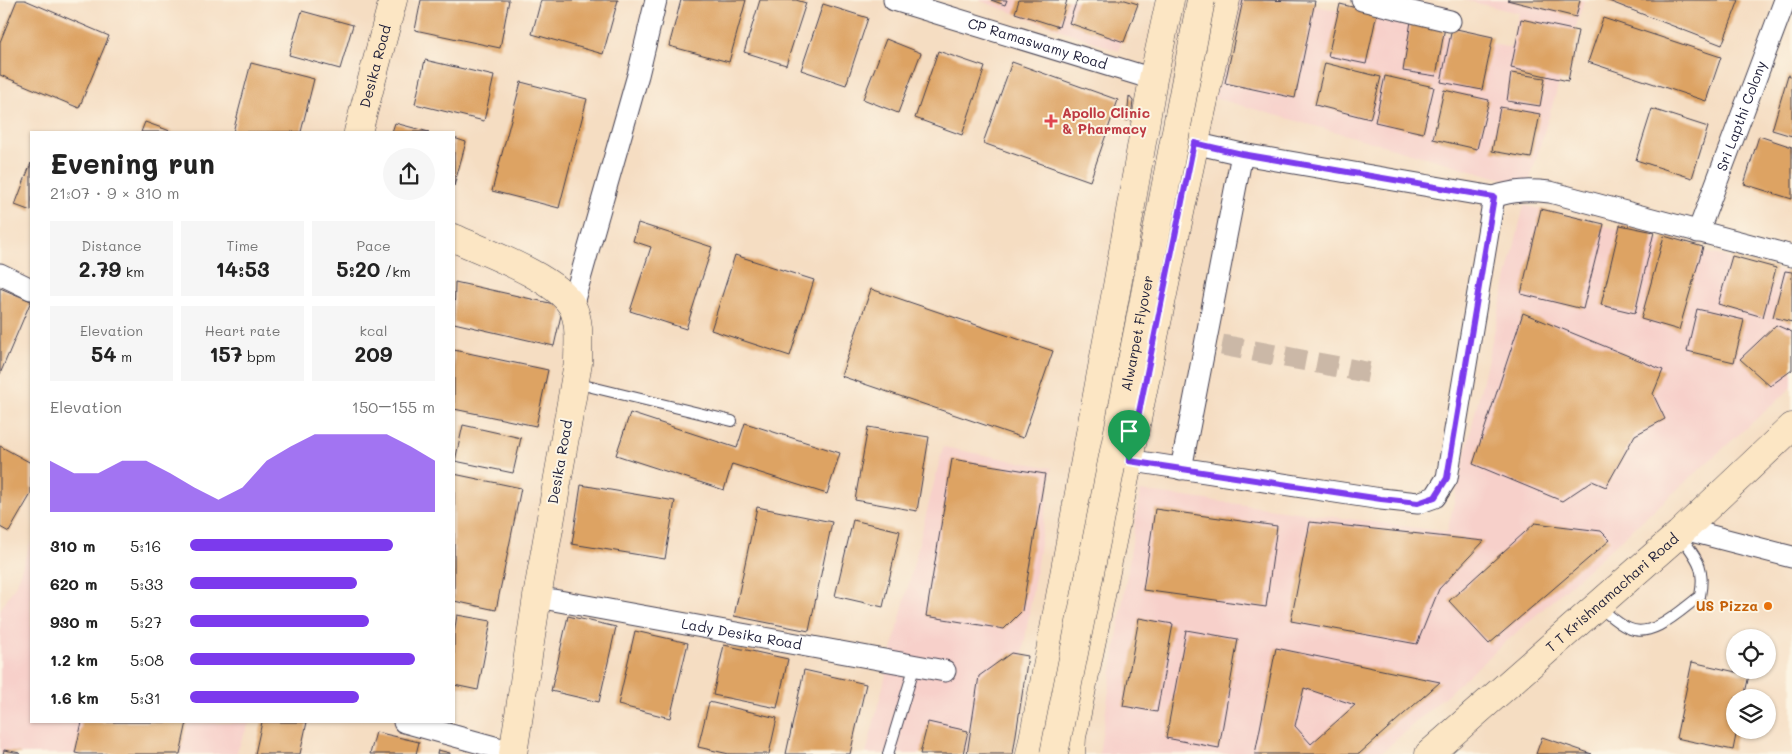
<!DOCTYPE html>
<meta charset="utf-8">
<style>
:root{--surface:#fff;--page:#f6f6f6;--text:#222;--muted:#767676;--accent:#7c3aed}
body{margin:0;font-family:Mali,sans-serif;background:var(--page);color:var(--text);height:100vh;display:flex;flex-direction:column;font-size:19px;white-space:nowrap}
*{box-sizing:border-box;margin:0}
p{font-size:16px;color:var(--muted)}
.icon{flex:none;width:28px;height:28px;fill:none;stroke:currentColor;stroke-width:2;stroke-linecap:round;stroke-linejoin:round}
.map{position:relative;flex:1;overflow:hidden}
.details{position:absolute;left:30px;top:131px;width:425px;height:592px;display:flex;flex-direction:column;background:var(--surface);border-radius:0px;box-shadow:0 1px 4px #0004}
.details>*{flex:none}
.buttons{position:absolute;left:1726px;top:629px;display:grid;gap:10px}
.buttons a{display:grid;place-items:center;width:50px;height:50px;border-radius:50%;background:var(--surface);box-shadow:0 1px 4px #0004;font-size:25px}
.pin{position:absolute;display:grid;place-items:center;width:42px;height:42px;color:#fff;margin:-51px -21px;border-radius:50% 50% 50% 0;rotate:-45deg;box-shadow:0 0 5px #0007}
.pin .icon{rotate:45deg}
.round{display:grid;place-items:center;flex:none;width:52px;height:52px;border-radius:26px;background:var(--page)}
.headline{display:flex;align-items:center;justify-content:space-between;height:85px;padding:0 20px}
h1{font-size:28px;font-weight:700;line-height:38px}
.metrics{display:grid;grid-template-columns:repeat(3,1fr);gap:8px;height:85px;padding:5px 20px}
.metrics div{display:grid;align-content:center;border-radius:0px;background:var(--page);text-align:center}
.metrics b{font-size:21px;font-weight:700}
.metrics small{font-size:14px;font-weight:400}
.metrics p{font-size:14px}
.chart{height:140px;padding:10px 20px}
.chart p{display:flex;justify-content:space-between}
.chart svg{width:100%;height:90px;margin-top:5px;fill:var(--accent);opacity:.7}
ul{padding:0 20px;list-style:none;font-size:16px}
li{display:grid;grid-template-columns:80px 60px 1fr;align-items:center;height:38px}
li i{height:12px;border-radius:6px;background:var(--accent)}
.map>svg:first-child{display:block}
.built{fill:#f7d0ca}
.building{fill:#dda363;fill-rule:evenodd}
.lines{fill:none;stroke-linecap:round;stroke-linejoin:round}
.street-tunnel{stroke:#cbb8a7;stroke-width:21;stroke-dasharray:21 11;stroke-linecap:butt}
.lane-casing{stroke:#423e4f;stroke-width:12}
.street-casing{stroke:#423e4f;stroke-width:23}
.secondary-casing{stroke:#423e4f;stroke-width:29}
.lane{stroke:#fff;stroke-width:10}
.street{stroke:#fff;stroke-width:21}
.secondary{stroke:#fce6c4;stroke-width:28}
.secondary-bridge-casing{stroke:#423e4f;stroke-width:29;stroke-linecap:butt}
.secondary-bridge{stroke:#fce6c4;stroke-width:28}
.route-casing{stroke:#fff;stroke-width:10}
.route{stroke:#7c3aed;stroke-width:6}
.health-dot{fill:#e0444e;stroke:#fcf5e5;stroke-width:2}
.food-dot{fill:#e8710a;stroke:#fcf5e5;stroke-width:2}
.labels{text-anchor:middle;stroke-width:4;stroke-linejoin:round;paint-order:stroke}
.street-label{font-size:14px;fill:#22223b;stroke:#fcf5e5}
.health-label{font-size:14px;font-weight:bold;fill:#be3a42;stroke:#fcf5e5;text-anchor:start}
.food-label{font-size:14px;font-weight:bold;fill:#c56008;stroke:#fcf5e5;text-anchor:end}
</style>
<div class="map">
<svg width="1792" height="754" viewBox="0 0 1792 754">
<rect width="100%" height="100%" fill="#fcf5e5"/>
<filter id="ink" filterUnits="userSpaceOnUse"><feTurbulence type="fractalNoise" baseFrequency=".02" numOctaves="2"/><feDisplacementMap in="SourceGraphic" scale="10" xChannelSelector="R" yChannelSelector="G"/><feConvolveMatrix kernelMatrix="1 2 1 2 8 2 1 2 1" color-interpolation-filters="sRGB"/></filter>
<filter id="wash" filterUnits="userSpaceOnUse"><feTurbulence type="fractalNoise" baseFrequency=".0096" numOctaves="4" result="noise"/><feDisplacementMap in="SourceGraphic" scale="20" xChannelSelector="R" yChannelSelector="G"/><feGaussianBlur stdDeviation="1.12" result="paint"/><feColorMatrix in="noise" values="0 0 0 0 0 0 0 0 0 0 0 0 0 0 0 0 0 1.4 0 .05"/><feComposite in="paint" operator="in"/></filter>
<g filter="url(#wash)">
<rect width="100%" height="100%" fill="#f5ddc2"/>
<g class="built">
<path d="M978 0H1130L1119 51Z"/>
<path d="M1232 0H1289L1511 48 1519 13 1464 0H1584L1528 186 1208 96Z"/>
<path d="M1524 205 1792 274V387L1380 754H1099L1140 491 1447 532Z"/>
<path d="M943 447 1052 468 1007 754H866Z"/>
<path d="M31 541V722L249 723 236 754H0V610L16 584Z"/>
</g>
<g id="blocks">
<g class="building">
<path d="M17 0H25L109 36 79 108 0 75V42Z"/>
<path d="M421 0H509L500 48 415 30Z"/>
<path d="M541 0H618L603 54 532 34Z"/>
<path d="M681 0H746L729 62 669 46Z"/>
<path d="M760 0H796L806 3 786 65 744 52Z"/>
<path d="M991 0H1007L1005 5Z"/>
<path d="M1019 0H1067L1059 27 1015 13Z"/>
<path d="M1077 0H1125L1138 4 1124 42 1069 23Z"/>
<path d="M1243 0 1315 1 1295 98 1225 83Z"/>
<path d="M1507 0H1580L1576 17Z"/>
<path d="M1606 0H1739L1722 45Z"/>
<path d="M823 4 868 18 846 85 801 70Z"/>
<path d="M1340 4 1377 13 1366 64 1328 56Z"/>
<path d="M302 11 353 25 340 69 289 55Z"/>
<path d="M1603 18 1721 57 1706 101 1588 62Z"/>
<path d="M1521 19 1578 31 1568 81 1511 68Z"/>
<path d="M1411 21 1445 27 1436 76 1403 71Z"/>
<path d="M1452 28 1493 37 1482 90 1441 82Z"/>
<path d="M886 39 921 53 898 113 863 99Z"/>
<path d="M938 51 985 67 962 135 915 118Z"/>
<path d="M425 60 494 76 484 121 415 104Z"/>
<path d="M1012 62 1118 100 1090 181 983 143Z"/>
<path d="M251 63 314 79 301 132H233Z"/>
<path d="M1325 63 1381 77 1370 119 1315 105Z"/>
<path d="M1511 73 1545 78 1540 106 1507 101Z"/>
<path d="M1788 75 1792 77V136L1772 130Z"/>
<path d="M1385 76 1434 87 1423 133 1375 122Z"/>
<path d="M521 82 587 99 559 208 492 191Z"/>
<path d="M1444 90 1489 100 1477 149 1433 139Z"/>
<path d="M1129 96 1133 101 1131 118 1127 121Z"/>
<path d="M1500 107 1540 114 1531 158 1492 151Z"/>
<path d="M1652 109 1708 127 1692 178 1636 160Z"/>
<path d="M145 122 173 132H141Z"/>
<path d="M395 123 429 132H392Z"/>
<path d="M1759 136 1792 147V199L1744 184Z"/>
<path d="M454 138 466 142 454 186Z"/>
<path d="M31 163V211L15 205Z"/>
<path d="M1541 209 1604 224 1583 309 1521 294Z"/>
<path d="M638 223 712 247 686 329 630 311 651 247 633 241Z"/>
<path d="M1620 225 1654 232 1635 313 1601 305Z"/>
<path d="M1664 236 1703 247 1679 330 1641 319Z"/>
<path d="M735 255 814 280 790 356 711 330Z"/>
<path d="M1732 256 1776 268 1763 317 1718 304Z"/>
<path d="M1785 271 1792 272V322L1773 317Z"/>
<path d="M455 282 563 306 554 346 454 323Z"/>
<path d="M0 288 31 301 0 374Z"/>
<path d="M871 289 1053 351 1023 438 841 376Z"/>
<path d="M1697 309 1744 320 1734 362 1687 351Z"/>
<path d="M1523 313 1663 370 1653 394 1665 419 1635 435 1606 487 1592 481 1562 501 1473 464Z"/>
<path d="M1776 325 1792 332V370L1770 386 1740 359Z"/>
<path d="M454 350 548 370 536 426 454 409Z"/>
<path d="M630 413 737 448 745 423 840 453 827 494 732 464 724 490 616 455Z"/>
<path d="M463 425 521 438 513 473 455 461Z"/>
<path d="M868 427 929 437 917 511 855 500Z"/>
<path d="M0 446 31 463V494L9 532 0 527Z"/>
<path d="M952 459 1045 474 1022 611 1004 629 926 616Z"/>
<path d="M454 474 521 488 496 610 454 601Z"/>
<path d="M581 485 675 501 665 559 572 544Z"/>
<path d="M757 507 832 522 809 631 734 616Z"/>
<path d="M1155 509 1277 526 1266 607 1143 590Z"/>
<path d="M853 520 900 531 883 607 835 596Z"/>
<path d="M1310 522 1484 541 1439 589 1417 644 1291 621Z"/>
<path d="M1535 523 1601 531 1610 540 1489 644 1449 601Z"/>
<path d="M457 615 491 621 478 690 454 685V634Z"/>
<path d="M568 616 616 627 599 702 551 691Z"/>
<path d="M1139 618 1173 624 1157 712 1123 706Z"/>
<path d="M1186 630 1238 639 1219 748 1166 738Z"/>
<path d="M635 631 688 643 670 718 618 705Z"/>
<path d="M724 645 788 659 777 708 713 695Z"/>
<path d="M1276 648 1440 682 1359 754H1255ZM1304 688 1355 705 1311 744 1295 726Z"/>
<path d="M1011 653 1028 656 1013 754H967L979 676Z"/>
<path d="M1692 662 1749 675 1744 698H1735V730H1737L1733 750 1676 738Z"/>
<path d="M804 670 866 684 850 754H786Z"/>
<path d="M709 702 777 718 769 754H729L698 747Z"/>
<path d="M82 722H187L180 754H80L75 753Z"/>
<path d="M262 722H307L300 754H255Z"/>
<path d="M928 722 968 731 963 754H920Z"/>
<path d="M376 732 419 742 416 754H370Z"/>
<path d="M1542 737 1592 754H1536Z"/>
<path d="M4 750 20 753V754H3Z"/>
<path d="M438 750 450 753V754H437Z"/>
</g>
</g>
</g>
<g filter="url(#ink)">
<use href="#blocks" fill-opacity="0" stroke="#423e4f" stroke-width="1"/>
<g class="lines">
<path class="street-tunnel" d="M1222 345 1376 374"/>
<g class="lane-casing">
<g id="lane">
<path d="M575 383 732 421"/>
<path d="M1599 607C1608 614 1618 624 1628 628 1652 640 1682 609 1700 596 1706 565 1696 558 1679 534"/>
<path d="M888 754 915 665"/>
</g>
</g>
<g class="street-casing">
<g id="street">
<path id="s1" d="M894 0 1153 79"/>
<path d="M1362 0 1450 21"/>
<path d="M1194 143 1242 154 1494 197C1513 190 1530 190 1550 192L1792 256"/>
<path id="s2" d="M1698 232 1785 0"/>
<path d="M0 274 31 289"/>
<path d="M572 307 638 75 656 0"/>
<path d="M1114 458 1381 499 1418 503 1435 497 1447 478 1494 197"/>
<path d="M1181 469 1242 154"/>
<path d="M1684 529 1792 557"/>
<path id="s3" d="M537 597 945 671"/>
<path d="M404 722 513 752"/>
</g>
</g>
<g class="secondary-casing">
<g id="secondary">
<path id="s4" d="M358 132 393 0"/>
<path d="M454 238C485 252 555 277 572 306 581 323 578 344 578 363L537 597 513 754"/>
<path d="M1030 754 1043 689 1117 286 1153 79 1170 0"/>
<path d="M1071 754 1072 737C1123 491 1171 245 1226 0"/>
<path id="s5" d="M1429 754 1679 534 1792 427"/>
</g>
</g>
<use href="#lane" class="lane"/>
<use href="#street" class="street"/>
<use href="#secondary" class="secondary"/>
<g class="secondary-bridge-casing">
<g id="secondary-bridge">
<path id="s6" d="M1054 754 1140 320 1201 0"/>
</g>
</g>
<use href="#secondary-bridge" class="secondary-bridge"/>
</g>
</g>
<g class="lines" filter="url(#ink)">
<g class="route-casing">
<path id="route" d="M1194 143 1242 154 1494 197 1447 478 1435 497 1418 503 1381 499 1129 461Z"/>
</g>
<use href="#route" class="route"/>
</g>
<path class="health-dot" d="M1048.5 113.5h5v5h5v5h-5v5h-5v-5h-5v-5h5z"/>
<circle class="food-dot" cx="1768" cy="606" r="5"/>
<g class="labels">
<g class="street-label">
<text dy="5" stroke="none"><textPath href="#s1" startOffset="150">CP Ramaswamy Road</textPath></text>
<text dy="5" stroke="none"><textPath href="#s4" startOffset="68">Desika Road</textPath></text>
<text dy="5" stroke="none"><textPath href="#s2" startOffset="124">Sri Lapthi Colony</textPath></text>
<text dy="5" stroke="none"><textPath href="#s6" startOffset="429">Alwarpet Flyover</textPath></text>
<text transform="translate(560 462) rotate(-80)" y="5">Desika Road</text>
<text dy="5" stroke="none"><textPath href="#s5" startOffset="244">T T Krishnamachari Road</textPath></text>
<text dy="5" stroke="none"><textPath href="#s3" startOffset="208">Lady Desika Road</textPath></text>
</g>
<g class="health-label">
<text x="1062" y="118">Apollo Clinic<tspan x="1062" dy="16">&amp; Pharmacy</tspan></text>
</g>
<g class="food-label">
<text x="1758" y="611">US Pizza</text>
</g>
</g>
</svg>
<div class="buttons">
<a><svg class="icon" aria-label="locate" viewBox="0 0 24 24"><circle cx="12" cy="12" r="6"/><path d="M12 2v4M12 18v4M2 12h4M18 12h4"/></svg></a>
<a><svg class="icon" aria-label="layers" viewBox="0 0 24 24"><path d="M12 4l9 5-9 5-9-5zM3 14l9 5 9-5"/></svg></a>
</div>
<div class="pin" style="left:1129px;top:461px;background:#1e9e55"><svg class="icon" aria-label="arrive" viewBox="0 0 24 24"><path d="M6 21V4h12l-3 4 3 4H6"/></svg></div>
<section class="details">
<div class="headline"><div><h1>Evening run</h1><p>21:07 · 9 × 310 m</p></div><a class="round"><svg class="icon" aria-label="share" viewBox="0 0 24 24"><path d="M12 15V3M7 8l5-5 5 5M5 13v7h14v-7"/></svg></a></div>
<div class="metrics">
<div><p>Distance</p><b>2.79<small> km</small></b></div>
<div><p>Time</p><b>14:53</b></div>
<div><p>Pace</p><b>5:20<small> /km</small></b></div>
</div>
<div class="metrics">
<div><p>Elevation</p><b>54<small> m</small></b></div>
<div><p>Heart rate</p><b>157<small> bpm</small></b></div>
<div><p>kcal</p><b>209</b></div>
</div>
<div class="chart"><p><span>Elevation</span>150–155 m</p>
<svg viewBox="0 0 160 44" preserveAspectRatio="none"><path d="M0 44V19L10 25L20 25L30 19L40 19L50 25L60 32L70 38L80 32L90 19L100 12L110 6L120 6L130 6L140 6L150 12L160 19V44z"/></svg>
</div>
<ul>
<li><b>310 m</b>5:16<i style="width:83%"></i></li>
<li><b>620 m</b>5:33<i style="width:68%"></i></li>
<li><b>930 m</b>5:27<i style="width:73%"></i></li>
<li><b>1.2 km</b>5:08<i style="width:92%"></i></li>
<li><b>1.6 km</b>5:31<i style="width:69%"></i></li>
</ul>
</section>
</div>
